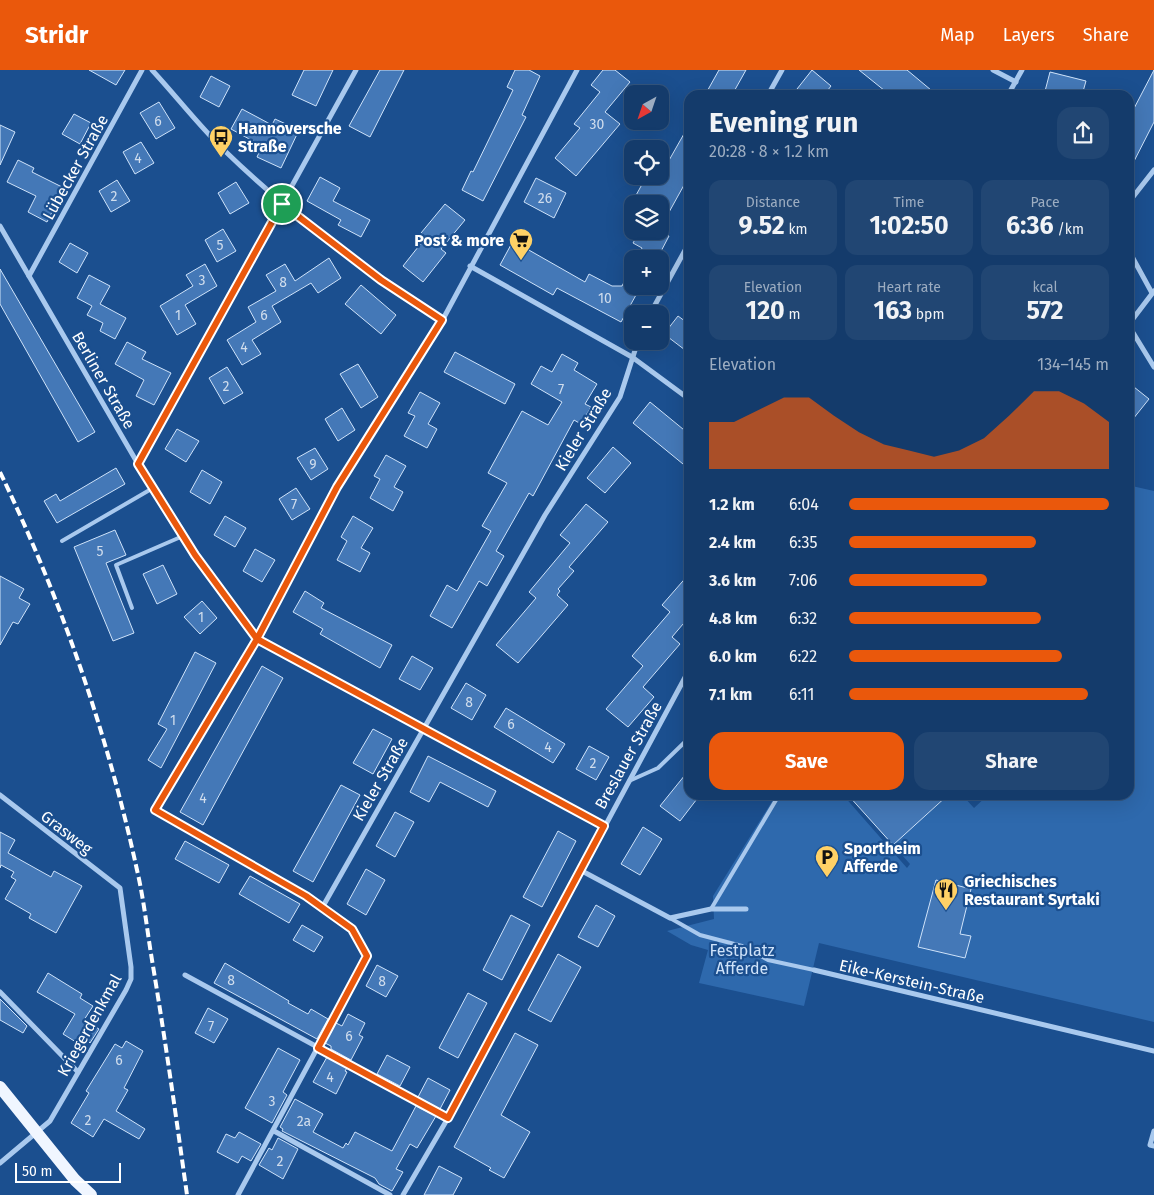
<!DOCTYPE html>
<meta charset="utf-8">
<style>
:root{--surface:#143b6b;--page:#214673;--text:#f1f3f6;--muted:#9dadc1;--line:#33557e;--accent:#ea580c}
body{margin:0;font-family:"Fira Sans",sans-serif;background:var(--page);color:var(--text);height:100vh;display:flex;flex-direction:column;font-size:19px;white-space:nowrap}
*{box-sizing:border-box;margin:0}
p{font-size:16px;color:var(--muted)}
.icon{flex:none;width:28px;height:28px;fill:none;stroke:currentColor;stroke-width:2;stroke-linecap:round;stroke-linejoin:round}
.map{position:relative;flex:1;overflow:hidden}
.panel{position:absolute;left:684px;top:20px;width:450px;height:710px;display:flex;flex-direction:column;background:var(--surface);border-radius:15px;box-shadow:0 5px 20px #0002,0 0 0 1px var(--line)}
.panel>*{flex:none}
.needle{width:32px;rotate:220deg}
.controls{position:absolute;left:624px;top:15px;display:grid;gap:10px}
.controls a{display:grid;place-items:center;width:45px;height:45px;border-radius:10px;background:var(--surface);box-shadow:0 5px 20px #0002,0 0 0 1px var(--line);font-size:25px}
.scale{position:absolute;left:15px;bottom:12px;width:106px;box-sizing:border-box;padding-left:5px;border:2px solid #fff;border-top:0;font-size:14px;line-height:18px;white-space:nowrap;color:#fff;-webkit-text-stroke:4px #1b4f8f;paint-order:stroke}
.pin{position:absolute;display:grid;place-items:center;width:42px;height:42px;color:#fff;margin:-21px;border:2px solid #fff;border-radius:50%;box-shadow:0 1px 5px #0007}
.round{display:grid;place-items:center;flex:none;width:52px;height:52px;border-radius:15px;background:var(--page)}
.headline{display:flex;align-items:center;justify-content:space-between;height:85px;padding:0 25px}
h1{font-size:28px;font-weight:700;line-height:38px}
.figures{display:grid;grid-template-columns:repeat(3,1fr);gap:8px;height:85px;padding:5px 25px}
.figures div{display:grid;align-content:center;border-radius:12px;background:var(--page);text-align:center}
.figures b{font-size:25px;font-weight:700}
.figures small{font-size:14px;font-weight:400}
.figures p{font-size:14px}
.chart{height:140px;padding:10px 25px}
.chart p{display:flex;justify-content:space-between}
.chart svg{width:100%;height:90px;margin-top:5px;fill:var(--accent);opacity:.7}
.button{display:flex;gap:10px;margin-top:auto;padding:10px 25px}
.button a{flex:1;height:58px;border-radius:15px;background:var(--accent);color:#fff;font-size:20px;font-weight:700;line-height:58px;text-align:center}
.button a+a{background:var(--page);color:var(--text)}
ul{padding:0 25px;list-style:none;font-size:16px}
li{display:grid;grid-template-columns:80px 60px 1fr;align-items:center;height:38px}
li i{height:12px;border-radius:6px;background:var(--accent)}
header{display:flex;align-items:center;gap:30px;box-sizing:border-box;height:70px;padding:0 25px;background:var(--accent);color:#fff}
header strong{font-size:24px}
nav{display:flex;gap:28px;margin-inline-start:auto;font-size:18px}
.map>svg:first-child{display:block}
.green{fill:#2e69ad}
.building{fill:#4478b7;stroke:#cfe3fa}
.lines{fill:none;stroke-linecap:round;stroke-linejoin:round}
.lane{stroke:#a9c9ee;stroke-width:4}
.street{stroke:#a9c9ee;stroke-width:5}
.primary{stroke:#f0f6ff;stroke-width:12}
.rail{stroke:#fff;stroke-width:4;stroke-dasharray:9 4;stroke-linecap:butt}
.route-casing{stroke:#fff;stroke-width:10}
.route{stroke:#ea580c;stroke-width:6}
.labels{text-anchor:middle;stroke-width:4.5;stroke-linejoin:round;paint-order:stroke}
.number-label{font-size:14px;fill:#d0dded}
.poi-label{font-size:16px;font-weight:bold;fill:#fff;stroke:#1b4f8f;text-anchor:start}
.street-label{font-size:16px;fill:#fff;stroke:#1b4f8f}
.park-label{font-size:16px;fill:#cfe3fa;stroke:#1b4f8f}
</style>
<header>
<strong>Stridr</strong>
<nav><a>Map</a><a>Layers</a><a>Share</a></nav>
</header>
<div class="map">
<svg width="1154" height="1125" viewBox="0 0 1154 1125">
<rect width="100%" height="100%" fill="#1b4f8f"/>
<path class="green" d="M1132 416 1154 421V952L819 873 804 936 699 913 708 880 691 875 667 861 714 849 713 826 776 725H843L907 798 910 794 893 775 948 725H962L974 738 988 725H1129V422Z"/>
<g class="building">
<path d="M89 0H125L116 15Z"/>
<path d="M304 0H333L316 36 292 25Z"/>
<path d="M380 0H404L370 67 349 56Z"/>
<path d="M515 0H529L540 6 522 45 526 47 483 131 462 120 471 101 473 102 513 20 507 17Z"/>
<path d="M603 0H615L630 12 605 42 620 54 576 106 555 88 580 58 574 54 600 22 591 15Z"/>
<path d="M719 0H746L732 25H705Z"/>
<path d="M812 0 831 16 824 25H804L797 19Z"/>
<path d="M859 0H907L937 25H890Z"/>
<path d="M1154 0V52L1129 101V48Z"/>
<path d="M1050 2 1086 11 1082 25H1044Z"/>
<path d="M211 6 230 16 219 37 200 27Z"/>
<path d="M159 32 175 58 156 69 140 43Z"/>
<path d="M242 39 272 55 275 49 299 60 281 98 257 87 262 76 231 59Z"/>
<path d="M74 44 91 53 80 74 62 64Z"/>
<path d="M0 55 15 62 0 95Z"/>
<path d="M689 55V106L668 144 660 140V134H648L635 127 645 109 655 115Z"/>
<path d="M141 72 154 93 135 104 123 82Z"/>
<path d="M18 90 34 98 32 102 64 118 47 152 28 142 36 126 7 112Z"/>
<path d="M320 107 340 118 333 131 370 150 361 167 338 155 341 150 307 131Z"/>
<path d="M536 108 566 123 554 148 524 132Z"/>
<path d="M117 110 130 131 111 142 99 121Z"/>
<path d="M236 112 249 133 230 144 218 123Z"/>
<path d="M445 134 465 150 441 179 446 183 423 212 403 196 426 167 421 163Z"/>
<path d="M223 159 236 181 217 192 205 170Z"/>
<path d="M640 161H660L669 166 657 189H637L642 178 633 173Z"/>
<path d="M513 171 585 212 589 204 612 216H622L632 197V216H641L621 252 557 218 553 225 500 195Z"/>
<path d="M70 173 88 183 77 203 59 192Z"/>
<path d="M329 188 341 208 318 223 311 213 272 236 281 252 252 270 261 284 242 295 227 270 256 252 248 237 276 221 266 205 285 194 295 211Z"/>
<path d="M205 194 217 216 185 235 196 254 177 265 160 236 193 216 186 205Z"/>
<path d="M0 199 95 362 78 372 0 234Z"/>
<path d="M89 205 110 216 100 234 126 248 115 269 100 261 103 253 87 245 92 236 77 228Z"/>
<path d="M361 215 396 245 381 264 345 234Z"/>
<path d="M678 246 689 254V283L664 264Z"/>
<path d="M127 272 146 282 142 289 171 303 154 335 136 326 144 310 115 294Z"/>
<path d="M455 282 515 314 505 334 444 302Z"/>
<path d="M562 284 578 293 574 300 597 314 585 334 591 337 581 354 574 350 533 426 529 423 496 481 504 486 487 516 479 511 452 558 430 546 447 515 457 521 491 461 482 456 507 413 488 403 522 341 548 355 562 332 531 314 541 296 552 302Z"/>
<path d="M358 294 378 327 361 338 340 304Z"/>
<path d="M227 297 243 323 224 334 209 308Z"/>
<path d="M1129 313 1149 329 1129 354Z"/>
<path d="M420 322 440 333 428 354 437 359 427 378 404 366 415 346 408 343Z"/>
<path d="M650 332 689 364V386L683 394 633 353Z"/>
<path d="M342 338 355 360 338 371 325 349Z"/>
<path d="M177 359 199 371 186 392 165 379Z"/>
<path d="M613 377 631 393 605 423 587 408Z"/>
<path d="M315 378 328 399 311 410 297 388Z"/>
<path d="M386 385 406 396 394 417 403 422 393 441 370 428 380 409 374 406Z"/>
<path d="M116 398 125 414 57 453 44 431 56 424 60 431Z"/>
<path d="M202 400 222 412 210 434 190 422Z"/>
<path d="M296 418 310 439 292 450 279 429Z"/>
<path d="M586 434 608 452 569 497 574 501 558 519 560 521 557 525 568 535 518 593 496 575 536 528 529 522 570 473 560 465Z"/>
<path d="M225 446 246 458 235 477 214 465Z"/>
<path d="M353 446 373 458 361 478 370 483 360 502 337 490 347 471 341 467Z"/>
<path d="M115 460 126 485 106 493 134 563 113 571 74 477Z"/>
<path d="M255 479 275 490 262 512 243 501Z"/>
<path d="M163 495 177 524 157 534 143 504Z"/>
<path d="M689 504V547L672 567 680 574 643 617 654 627 628 657 606 639 643 596 632 586 670 542 662 535Z"/>
<path d="M0 506 24 519 19 528 30 534 18 554 13 552 0 575Z"/>
<path d="M305 521 324 533 321 538 392 575 380 598 320 564 323 559 293 542Z"/>
<path d="M202 531 217 548 200 564 184 547Z"/>
<path d="M195 582 216 593 161 698 148 690 167 659 158 654Z"/>
<path d="M412 586 433 598 420 620 399 609Z"/>
<path d="M262 596 283 608 203 755 180 742Z"/>
<path d="M466 613 486 625 472 650 451 638Z"/>
<path d="M506 638 565 674 553 693 494 657Z"/>
<path d="M373 659 392 669 373 704 353 693Z"/>
<path d="M589 676 609 687 596 710 576 699Z"/>
<path d="M428 686 496 721 488 737 440 712 429 732 410 722Z"/>
<path d="M689 700V725H700L680 751 660 736Z"/>
<path d="M341 715 360 725 313 812 293 801Z"/>
<path d="M848 725H948L893 775Z"/>
<path d="M395 742 414 752 395 787 376 776Z"/>
<path d="M643 757 662 769 640 805 621 794Z"/>
<path d="M558 761 576 771 542 837 523 827Z"/>
<path d="M0 762 15 770 8 783 51 807 54 801 82 816 56 863 29 848 31 844 5 829 16 810 11 807 14 802 1 795 0 798Z"/>
<path d="M185 771 229 795 219 813 175 789Z"/>
<path d="M366 799 385 810 366 845 347 834Z"/>
<path d="M250 806 300 834 289 853 239 824Z"/>
<path d="M936 810 971 819 960 864 971 866 965 888 918 877Z"/>
<path d="M596 835 615 846 598 877 578 867Z"/>
<path d="M511 845 530 855 502 910 483 900Z"/>
<path d="M302 855 323 867 314 882 293 870Z"/>
<path d="M558 884 581 897 551 952 528 940Z"/>
<path d="M225 893 289 931 288 933 308 944 311 939 328 949 317 969 214 913Z"/>
<path d="M377 895 398 906 386 927 366 916Z"/>
<path d="M48 903 82 924 80 928 93 936 84 950 99 959 90 973 88 971 84 977 63 964 75 944 37 922Z"/>
<path d="M468 923 487 933 458 988 439 978Z"/>
<path d="M0 929 27 956 23 963 0 950Z"/>
<path d="M208 938 228 949 214 973 195 963Z"/>
<path d="M348 944 365 953 359 965 363 967 351 990 331 979V976L325 973 336 953 342 956Z"/>
<path d="M515 963 538 975 501 1045 530 1062 504 1108 489 1100 491 1098 454 1077Z"/>
<path d="M126 971 143 981 124 1018 128 1020 116 1041 145 1059 139 1069 104 1049 93 1067 71 1053 89 1023 86 1021 115 974 122 978Z"/>
<path d="M278 978 300 990 283 1022 287 1025 272 1053 245 1038Z"/>
<path d="M387 985 410 997 400 1016 377 1004Z"/>
<path d="M327 987 347 998 345 1001 347 1002 336 1024 313 1012Z"/>
<path d="M428 1008 450 1020 440 1039 418 1027Z"/>
<path d="M295 1029 323 1044 313 1062 343 1078 346 1073 348 1075 355 1062 392 1081 416 1036 436 1046 417 1078 410 1074 396 1099 403 1102 392 1121 379 1114 375 1108 282 1061 283 1059 280 1057Z"/>
<path d="M239 1062 261 1074 251 1091 242 1086 238 1093 217 1082 226 1064 235 1068Z"/>
<path d="M278 1068 298 1079 283 1109 259 1095 269 1078 272 1080Z"/>
<path d="M439 1096 462 1108 453 1125H424Z"/>
</g>
<g class="lines">
<g class="lane">
<path d="M62 471 153 418"/>
<path d="M132 538 116 495 183 466"/>
<path d="M629 711 658 698 689 668"/>
<path d="M711 839 779 725"/>
<path d="M670 848 700 865 742 876 768 890 814 900"/>
</g>
<g class="street">
<path d="M152 0C177 27 200 57 226 82 292 146 366 200 442 251"/>
<path d="M993 0 1016 12"/>
<path d="M768 25 782 0"/>
<path d="M1008 25 1022 0"/>
<path d="M1129 132 1154 100"/>
<path d="M0 156 138 394 195 485 257 569 604 756"/>
<path d="M1129 181 1152 223"/>
<path d="M470 196 632 287 689 329"/>
<path d="M29 206 142 0"/>
<path d="M650 244 689 173"/>
<path d="M1129 254 1154 221"/>
<path d="M1129 256 1154 297"/>
<path d="M138 394 356 0"/>
<path d="M0 725 120 818 131 897V909L126 920 50 1051 0 1093"/>
<path d="M582 801 670 848 711 839H746"/>
<path d="M322 838 545 445 620 327 638 271"/>
<path d="M814 900 1154 981"/>
<path d="M185 905 448 1048"/>
<path d="M0 922 78 1002"/>
<path d="M274 1061 390 1125"/>
<path d="M1154 1061 1150 1075 1154 1076"/>
<path d="M238 1125 367 886 352 859 306 826 155 740 257 569 337 417 442 251 577 0"/>
<path d="M403 1125 448 1048 689 600"/>
</g>
<path class="primary" d="M0 1017 75 1110 91 1125"/>
<path class="rail" d="M0 402C61 529 107 662 137 800 144 830 147 860 152 890 165 968 176 1046 187 1125"/>
</g>
<g class="lines">
<g class="route-casing">
<path id="route" d="M282 134 138 394 195 485 257 569 155 740 306 826 352 859 367 886 318 978 448 1048 604 756 257 569 337 417 442 250 381 210 282 134"/>
</g>
<use href="#route" class="route"/>
</g>
<defs>
<g id="bus-pin" transform="scale(1.25)"><path d="M0 17L-7.5 6A9.5 9.5 0 1 1 7.5 6Z" fill="#ffd166" stroke="#1b4f8f"/><path d="M-5-6H5V4H4V6H2V4H-2V6H-4V4H-5ZM-3.5-4V0h7V-4ZM-3.5 1.2v1.5H-2V1.2ZM2 1.2v1.5H3.5V1.2Z" fill="#111"/></g>
<g id="supermarket-pin" transform="scale(1.25)"><path d="M0 17L-7.5 6A9.5 9.5 0 1 1 7.5 6Z" fill="#ffd166" stroke="#1b4f8f"/><path d="M-6-5.5h2.5l.6 2H6L4.5 2H-2.5L-4.4-4H-6ZM-1.5 3.2a1.3 1.3 0 1 0 .1 0ZM3 3.2a1.3 1.3 0 1 0 .1 0Z" fill="#111"/></g>
<g id="parking-pin" transform="scale(1.25)"><path d="M0 17L-7.5 6A9.5 9.5 0 1 1 7.5 6Z" fill="#ffd166" stroke="#1b4f8f"/><path d="M-3.5-5.5H1a3.5 3.5 0 0 1 0 7H-1V5.5H-3.5ZM-1-3.4V-.6H.8a1.4 1.4 0 0 0 0-2.8Z" fill="#111"/></g>
<g id="restaurant-pin" transform="scale(1.25)"><path d="M0 17L-7.5 6A9.5 9.5 0 1 1 7.5 6Z" fill="#ffd166" stroke="#1b4f8f"/><path d="M-5-6h1v4h1v-4h1v4h1v-4h1v5L-1.5 .5V6h-2V.5L-5-1ZM5-6V6H3V1.5H1.5Q1.5-4 5-6Z" fill="#111"/></g>
</defs>
<g fill-rule="evenodd">
<use href="#bus-pin" x="221" y="67"/>
<use href="#supermarket-pin" x="521" y="170"/>
<use href="#parking-pin" x="827" y="787"/>
<use href="#restaurant-pin" x="946" y="820"/>
</g>
<g class="labels">
<g class="number-label">
<text x="158" y="56">6</text>
<text x="597" y="59">30</text>
<text x="138" y="93">4</text>
<text x="114" y="131">2</text>
<text x="545" y="133">26</text>
<text x="220" y="180">5</text>
<text x="202" y="215">3</text>
<text x="283" y="217">8</text>
<text x="605" y="233">10</text>
<text x="178" y="250">1</text>
<text x="264" y="250">6</text>
<text x="244" y="282">4</text>
<text x="226" y="321">2</text>
<text x="561" y="324">7</text>
<text x="313" y="399">9</text>
<text x="294" y="439">7</text>
<text x="100" y="486">5</text>
<text x="201" y="552">1</text>
<text x="469" y="637">8</text>
<text x="173" y="655">1</text>
<text x="511" y="659">6</text>
<text x="548" y="682">4</text>
<text x="593" y="698">2</text>
<text x="203" y="733">4</text>
<text x="231" y="915">8</text>
<text x="382" y="916">8</text>
<text x="211" y="961">7</text>
<text x="349" y="971">6</text>
<text x="119" y="995">6</text>
<text x="330" y="1012">4</text>
<text x="272" y="1036">3</text>
<text x="88" y="1055">2</text>
<text x="304" y="1056">2a</text>
<text x="280" y="1096">2</text>
</g>
<g class="poi-label">
<text x="238" y="64">Hannoversche<tspan x="238" dy="18">Straße</tspan></text>
<text x="504" y="176" text-anchor="end">Post &amp; more</text>
<text x="844" y="784">Sportheim<tspan x="844" dy="18">Afferde</tspan></text>
<text x="964" y="817">Griechisches<tspan x="964" dy="18">Restaurant Syrtaki</tspan></text>
</g>
<g class="street-label">
<text transform="translate(75 97) rotate(-61)" y="6">Lübecker Straße</text>
<text transform="translate(104 310) rotate(60)" y="6">Berliner Straße</text>
<text transform="translate(583 359) rotate(-59)" y="6">Kieler Straße</text>
<text transform="translate(628 685) rotate(-61)" y="6">Breslauer Straße</text>
<text transform="translate(380 709) rotate(-60)" y="6">Kieler Straße</text>
<text transform="translate(67 762) rotate(38)" y="6">Grasweg</text>
<text transform="translate(912 911) rotate(13)" y="6">Eike-Kerstein-Straße</text>
<text transform="translate(89 955) rotate(-61)" y="6">Kriegerdenkmal</text>
</g>
<g class="park-label">
<text x="742" y="886">Festplatz<tspan x="742" dy="18">Afferde</tspan></text>
</g>
</g>
</svg>
<div class="controls">
<a><svg class="needle" viewBox="-14 -14 28 28"><path d="M0-13l5 13h-10z" fill="#e53935"/><path d="M0 13l5-13h-10z" fill="#9dadc1"/></svg></a>
<a><svg class="icon" aria-label="locate" viewBox="0 0 24 24"><circle cx="12" cy="12" r="6"/><path d="M12 2v4M12 18v4M2 12h4M18 12h4"/></svg></a>
<a><svg class="icon" aria-label="layers" viewBox="0 0 24 24"><path d="M12 4l9 5-9 5-9-5zM3 14l9 5 9-5"/></svg></a>
<a>+</a>
<a>−</a>
</div>
<div class="scale">50 m</div>
<div class="pin" style="left:282px;top:134px;background:#1e9e55"><svg class="icon" aria-label="arrive" viewBox="0 0 24 24"><path d="M6 21V4h12l-3 4 3 4H6"/></svg></div>
<section class="panel">
<div class="headline"><div><h1>Evening run</h1><p>20:28 · 8 × 1.2 km</p></div><a class="round"><svg class="icon" aria-label="share" viewBox="0 0 24 24"><path d="M12 15V3M7 8l5-5 5 5M5 13v7h14v-7"/></svg></a></div>
<div class="figures">
<div><p>Distance</p><b>9.52<small> km</small></b></div>
<div><p>Time</p><b>1:02:50</b></div>
<div><p>Pace</p><b>6:36<small> /km</small></b></div>
</div>
<div class="figures">
<div><p>Elevation</p><b>120<small> m</small></b></div>
<div><p>Heart rate</p><b>163<small> bpm</small></b></div>
<div><p>kcal</p><b>572</b></div>
</div>
<div class="chart"><p><span>Elevation</span>134–145 m</p>
<svg viewBox="0 0 160 44" preserveAspectRatio="none"><path d="M0 44V21L10 21L20 15L30 9L40 9L50 18L60 26L70 32L80 35L90 38L100 35L110 29L120 18L130 6L140 6L150 12L160 21V44z"/></svg>
</div>
<ul>
<li><b>1.2 km</b>6:04<i style="width:100%"></i></li>
<li><b>2.4 km</b>6:35<i style="width:72%"></i></li>
<li><b>3.6 km</b>7:06<i style="width:53%"></i></li>
<li><b>4.8 km</b>6:32<i style="width:74%"></i></li>
<li><b>6.0 km</b>6:22<i style="width:82%"></i></li>
<li><b>7.1 km</b>6:11<i style="width:92%"></i></li>
</ul>
<div class="button"><a>Save</a><a>Share</a></div>
</section>
</div>
